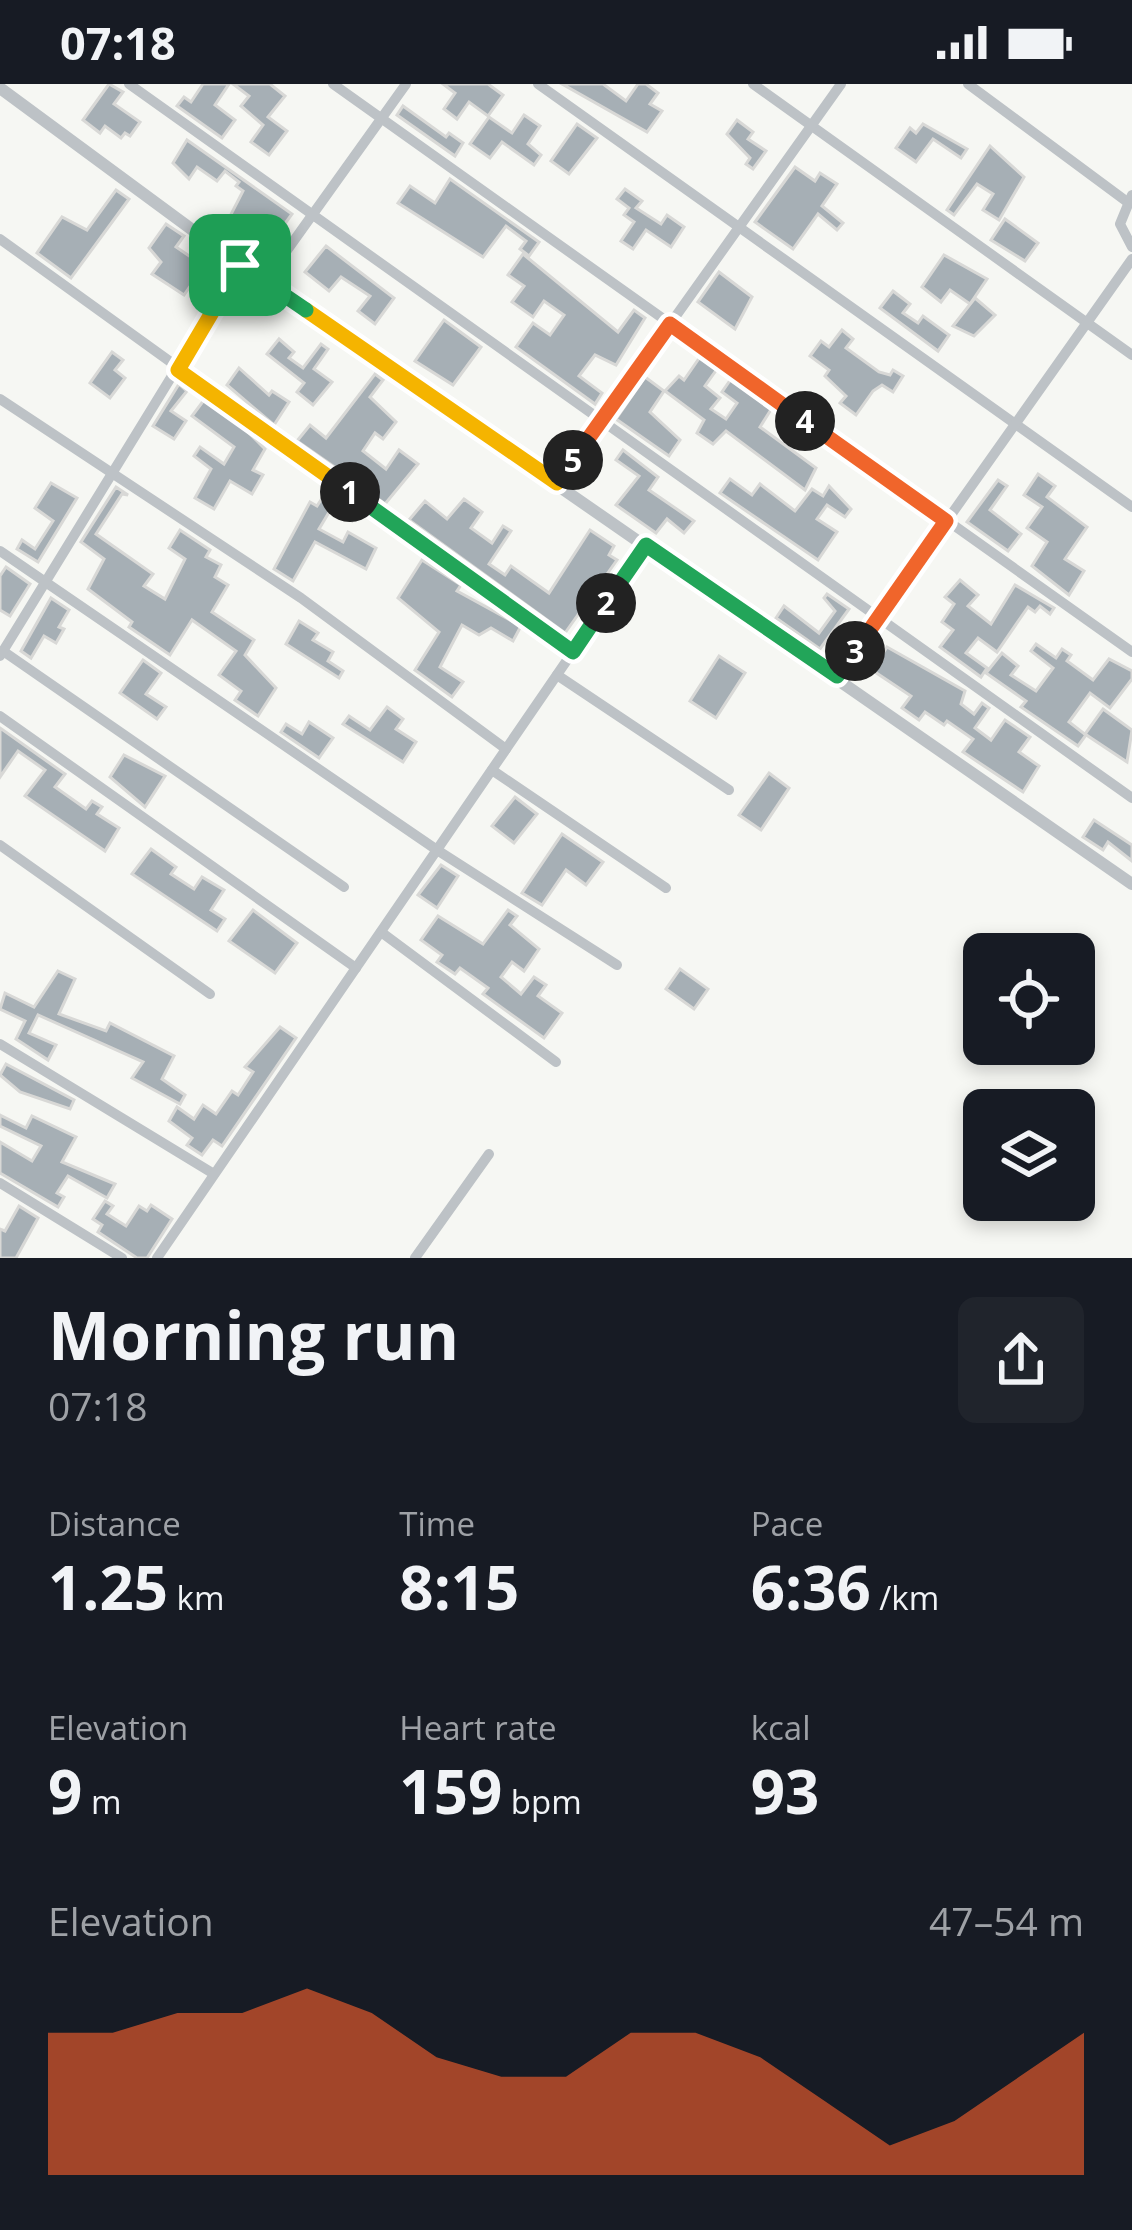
<!DOCTYPE html>
<meta charset="utf-8">
<style>
:root{--surface:#171b24;--page:#20242c;--text:#f1f3f6;--muted:#9ea1a6;--accent:#de582c}
body{margin:0;font-family:"Open Sans",sans-serif;background:var(--page);color:var(--text);height:100vh;display:flex;flex-direction:column;font-size:45px;white-space:nowrap}
*{box-sizing:border-box;margin:0}
p{font-size:39px;color:var(--muted)}
.icon{flex:none;width:66px;height:66px;fill:none;stroke:currentColor;stroke-width:2;stroke-linecap:round;stroke-linejoin:round}
.map{position:relative;height:1174px;overflow:hidden}
.panel{display:flex;flex-direction:column;background:var(--surface);flex:1}
.panel>*{flex:none}
.controls{position:absolute;left:963px;top:849px;display:grid;gap:24px}
.controls a{display:grid;place-items:center;width:132px;height:132px;border-radius:18px;background:var(--surface);box-shadow:0 6px 18px #0003;font-size:60px}
.pin{position:absolute;display:grid;place-items:center;width:102px;height:102px;color:#fff;margin:-51px;border-radius:24px;box-shadow:0 6px 18px #0006}
.km{position:absolute;width:60px;height:60px;margin:-30px;border-radius:50%;background:#222;color:#fff;font-size:33px;line-height:60px;text-align:center}
.round{display:grid;place-items:center;flex:none;width:126px;height:126px;border-radius:18px;background:var(--page)}
.summary{display:flex;align-items:center;justify-content:space-between;height:204px;padding:0 48px}
h1{font-size:66px;font-weight:700;line-height:90px}
.figures{display:grid;grid-template-columns:repeat(3,1fr);gap:18px;height:204px;padding:12px 48px}
.figures div{display:grid;align-content:center}
.figures b{font-size:60px;font-weight:700}
.figures small{font-size:33px;font-weight:400}
.figures p{font-size:33px}
.chart{height:336px;padding:24px 48px}
.chart p{display:flex;justify-content:space-between}
.chart svg{width:100%;height:216px;margin-top:12px;fill:var(--accent);opacity:.7}
.status{display:flex;justify-content:space-between;align-items:center;height:84px;padding:0 60px;background:var(--surface);direction:ltr}
.status svg{height:33px;fill:currentColor}
.map>svg:first-child{display:block}
.building{fill:#a6afb5;stroke:#d8d8d6;stroke-width:3}
.lines{fill:none;stroke-linecap:round;stroke-linejoin:round}
.minor{stroke:#bdc2c6;stroke-width:10}
.tertiary{stroke:#bdc2c6;stroke-width:12}
.split-1-casing{stroke:#fff;stroke-width:24}
.split-2-casing{stroke:#fff;stroke-width:24}
.split-3-casing{stroke:#fff;stroke-width:24}
.split-4-casing{stroke:#fff;stroke-width:24}
.split-5-casing{stroke:#fff;stroke-width:24}
.split-6-casing{stroke:#fff;stroke-width:24}
.split-7-casing{stroke:#fff;stroke-width:24}
.split-1{stroke:#f5b400;stroke-width:15}
.split-2{stroke:#22a559;stroke-width:15}
.split-3{stroke:#22a559;stroke-width:15}
.split-4{stroke:#f0652b;stroke-width:15}
.split-5{stroke:#f0652b;stroke-width:15}
.split-6{stroke:#f5b400;stroke-width:15}
.split-7{stroke:#22a559;stroke-width:15}
</style>
<div class="status"><b>07:18</b><svg viewBox="0 0 49 12"><path d="M0 12V9h3v3zM5 12V6h3v6zM10 12V3h3v9zM15 12V0h3v12zM26 1h20v11H26zM47 4h2v5h-2z"/></svg></div>
<div class="map">
<svg width="1132" height="1174" viewBox="0 0 1132 1174">
<rect width="100%" height="100%" fill="#f6f7f3"/>
<g class="building">
<path d="M109 0 123 8 114 20 140 38 130 52 125 49 121 54 105 42 100 49 83 36Z"/>
<path d="M203 0H229L215 21 235 36 222 54 177 22 184 13 191 18Z"/>
<path d="M233 0H270L285 12 268 33 287 47 269 71 251 58 263 41 241 22 249 12Z"/>
<path d="M443 0H488L503 11 488 32 469 18 457 35 444 25 455 9Z"/>
<path d="M562 0H603L626 17 638 0H646L658 9 650 20 662 27 647 48Z"/>
<path d="M403 22 446 53 449 49 463 59 455 72 397 31Z"/>
<path d="M524 31 540 42 528 60 541 71 534 81 502 58 490 74 470 60 489 33 512 49Z"/>
<path d="M737 36 753 48 748 55 766 67 753 85 746 80 750 74 727 50Z"/>
<path d="M577 40 597 54 569 90 551 77Z"/>
<path d="M923 40 967 65 961 74 933 55 916 78 896 64 910 44 916 49Z"/>
<path d="M187 56 292 130 259 175 248 166 252 162 225 142 243 107 236 102 239 98 225 87 217 97 197 83 189 95 173 79Z"/>
<path d="M990 62 1024 93 999 136 983 126 993 110 977 100 954 131 947 126Z"/>
<path d="M795 83 815 97 820 89 837 100 822 122 843 139 837 146 818 130 793 165 755 138Z"/>
<path d="M450 95 539 158 529 172 520 165 526 157 506 142 483 173 398 119 410 102 435 119Z"/>
<path d="M625 105 642 117 636 124 661 140 667 131 684 143 671 163 646 146 633 165 621 157 634 138 624 131 629 124 617 115Z"/>
<path d="M116 106 129 115 71 194 37 169 62 133 87 146Z"/>
<path d="M1005 135 1038 159 1025 177 991 156Z"/>
<path d="M166 140 184 152 176 163 204 182 184 211 152 190 161 178 149 164Z"/>
<path d="M326 162 394 214 375 240 358 227 370 212 341 193 329 207 305 188Z"/>
<path d="M523 170 618 248 634 226 645 234 616 281 595 271 579 292 602 309 595 320 516 263 533 239 550 251 564 231 544 217 533 233 512 218 524 202 508 191Z"/>
<path d="M944 171 987 195 970 220 950 206 941 218 922 203Z"/>
<path d="M719 188 752 213 735 245 698 218Z"/>
<path d="M893 207 910 220 903 229 918 239 923 232 949 251 938 267 880 224Z"/>
<path d="M975 214 995 231 974 252 953 242Z"/>
<path d="M444 236 481 263 453 301 415 277Z"/>
<path d="M842 246 853 255 846 264 879 288 890 291 893 286 903 292 893 308 882 301 873 307 856 331 840 319 846 312 825 292 829 286 810 272 821 257 829 263Z"/>
<path d="M279 255 294 268 289 274 303 284 321 260 328 265 314 285 332 298 313 321 297 308 304 299 267 270Z"/>
<path d="M112 268 123 276 115 286 125 294 110 314 90 299Z"/>
<path d="M700 273 717 285 705 302 720 314 711 325 726 335 737 319 722 308 731 295 772 324 760 343 816 384 805 406 726 347 713 360 697 349 704 336 665 307 679 292 684 296Z"/>
<path d="M239 284 269 311 272 307 289 318 274 341 227 301Z"/>
<path d="M375 290 383 296 370 313 396 338 383 355 375 349 363 367 386 385 399 366 418 380 385 420 370 409 375 402 351 384 346 391 297 357 310 341 326 354Z"/>
<path d="M645 293 664 307 650 328 680 356 669 372 616 335Z"/>
<path d="M179 300 187 307 171 327 186 337 174 355 153 342Z"/>
<path d="M204 316 241 341 265 365 253 386 263 391 252 410 230 397 214 425 195 414 211 385 194 372 200 363 224 380 234 363 192 332Z"/>
<path d="M623 366 658 393 649 406 694 437 684 449 667 435 656 449 616 421 639 392 616 376Z"/>
<path d="M1038 390 1055 402 1047 413 1087 443 1065 475 1084 487 1069 511 1032 482 1047 458 1027 444 1042 423 1024 411Z"/>
<path d="M730 395 752 411 760 400 795 427 812 405 823 412 829 402 851 425 845 433 827 421 817 435 837 448 818 476 720 409Z"/>
<path d="M998 396 1007 402 990 426 1021 450 1008 467 967 438Z"/>
<path d="M51 399 77 414 38 478 17 465 22 456 35 465 53 437 35 424Z"/>
<path d="M116 403 128 411 122 410 96 450 153 490 144 502 165 515 185 475 169 464 180 446 210 466 206 473 221 481 215 493 228 501 212 528 254 556 245 571 276 604 258 632 235 616 241 607 219 591 236 567 192 536 170 571 129 543 132 538 88 505 104 475 81 458Z"/>
<path d="M328 405 358 425 352 437 331 425 319 445 343 458 348 448 376 464 366 485 315 458 293 497 274 485 310 418 317 422Z"/>
<path d="M464 415 482 428 471 444 492 459 503 442 511 447 489 480 505 491 511 482 549 509 590 446 614 462 609 471 617 476 565 549 409 436 425 417 447 435Z"/>
<path d="M422 476 461 501 457 507 521 542 513 557 491 544 479 551 462 541 440 583 463 598 452 613 415 586 439 548 398 514Z"/>
<path d="M6 483 30 500 10 532 0 526V492Z"/>
<path d="M960 496 978 511 968 522 991 540 1015 501 1054 524 1050 530 1040 522 1035 528 1028 523 997 568 978 554 966 569 987 584 981 593 940 563 953 546 942 538 954 520 945 513Z"/>
<path d="M827 510 849 525 820 565 776 534 784 522 819 549 835 527 824 514Z"/>
<path d="M51 514 69 526 59 543 64 545 56 559 44 552 31 574 21 567Z"/>
<path d="M299 537 318 549 313 556 333 568 328 577 343 587 339 594 286 560Z"/>
<path d="M1036 560 1056 574 1062 565 1071 571 1067 577 1093 596 1109 575 1132 587V595L1110 624 1090 609 1069 638 1086 651 1078 662 1021 623 1026 617 986 589 1002 569 1018 582 1011 591 1036 607 1053 584 1031 567Z"/>
<path d="M887 563 965 607 961 620 974 630 982 619 989 624 975 644 991 656 1005 636 1030 653 1019 668 1039 682 1023 708 963 668 973 655 947 637 944 641 925 628 919 636 902 624 911 612 872 586Z"/>
<path d="M719 572 745 589 716 634 690 617Z"/>
<path d="M143 576 161 589 146 610 166 623 157 635 120 609Z"/>
<path d="M387 623 403 635 396 645 416 658 403 678 343 640 349 632 370 646Z"/>
<path d="M1103 625 1132 646 1127 678 1085 650Z"/>
<path d="M309 638 333 654 319 674 281 648 286 640 302 650Z"/>
<path d="M0 644 65 690 55 703 86 725 92 717 102 723 97 730 119 744 105 767 25 712 45 686 18 667 0 693Z"/>
<path d="M124 671 165 692 145 723 110 693Z"/>
<path d="M769 689 789 704 761 746 739 731Z"/>
<path d="M515 713 537 730 514 759 492 742Z"/>
<path d="M1094 736 1132 761V777L1108 758 1103 766 1083 753Z"/>
<path d="M562 750 603 778 586 801 566 786 542 821 522 809Z"/>
<path d="M151 765 176 783 171 790 194 805 202 793 224 806 211 826 225 835 217 847 132 790Z"/>
<path d="M441 781 458 792 437 824 418 811Z"/>
<path d="M253 826 297 859 275 889 229 857Z"/>
<path d="M508 826 517 832 510 841 539 865 524 887 512 878 501 893 521 910 534 893 546 901 538 912 562 929 544 954 483 910 488 904 460 884 455 890 437 878 442 871 421 856 438 832 483 860Z"/>
<path d="M680 885 708 905 694 925 666 905Z"/>
<path d="M58 887 75 895 59 930 106 947 110 939 174 972 162 995 185 1011 180 1020 132 994 143 978 38 931 29 949 56 961 48 976 16 955 25 937 0 925 5 909 34 923Z"/>
<path d="M280 943 296 954 222 1062 213 1056 202 1071 187 1061 192 1054 169 1037 177 1023 194 1035 203 1021 216 1030 232 1007 238 1011 253 988 245 983Z"/>
<path d="M6 980 74 1016 70 1025 20 1008 0 991Z"/>
<path d="M0 1031 26 1044 32 1032 76 1053 62 1078 115 1100 107 1114 68 1092 57 1109 64 1113 58 1123 0 1089V1058L32 1077 41 1062 0 1042Z"/>
<path d="M105 1117 113 1122 107 1130 126 1142 139 1122 147 1127 151 1121 172 1135 147 1174H137L98 1148 102 1141 93 1135Z"/>
<path d="M19 1122 38 1134 16 1174H0V1145L5 1147Z"/>
</g>
<g class="lines">
<g class="minor">
<path d="M129 0 1132 714"/>
<path d="M333 0 1132 568"/>
<path d="M538 0 1132 423"/>
<path d="M753 0 1132 271"/>
<path d="M968 0 1126 117"/>
<path d="M1132 111 1120 140 1132 163"/>
<path d="M0 155 573 568"/>
<path d="M265 197 406 0"/>
<path d="M0 315 301 514 506 665"/>
<path d="M557 399 841 0"/>
<path d="M0 467 437 766 617 881"/>
<path d="M3 567 344 803"/>
<path d="M0 572 240 181"/>
<path d="M557 591 729 706"/>
<path d="M837 592 1132 175"/>
<path d="M0 632 356 884"/>
<path d="M492 686 666 804"/>
<path d="M0 761 210 910"/>
<path d="M381 848 556 978"/>
<path d="M0 960 214 1090"/>
<path d="M0 1099 122 1174"/>
<path d="M157 1174 646 461"/>
<path d="M415 1174 489 1070"/>
</g>
<path class="tertiary" d="M0 4 240 181 1132 800"/>
</g>
<g class="lines">
<g class="split-1-casing">
<path id="split-1" d="M240 181 178 286 350 408"/>
</g>
<g class="split-2-casing">
<path id="split-2" d="M350 408 573 568 606 519"/>
</g>
<g class="split-3-casing">
<path id="split-3" d="M606 519 646 461 837 592 855 567"/>
</g>
<g class="split-4-casing">
<path id="split-4" d="M805 337 946 437 855 567"/>
</g>
<g class="split-5-casing">
<path id="split-5" d="M573 376 670 240 805 337"/>
</g>
<g class="split-6-casing">
<path id="split-6" d="M306 226 557 399 573 376"/>
</g>
<g class="split-7-casing">
<path id="split-7" d="M240 181 306 226"/>
</g>
<use href="#split-1" class="split-1"/>
<use href="#split-2" class="split-2"/>
<use href="#split-3" class="split-3"/>
<use href="#split-4" class="split-4"/>
<use href="#split-5" class="split-5"/>
<use href="#split-6" class="split-6"/>
<use href="#split-7" class="split-7"/>
</g>
</svg>
<div class="controls">
<a><svg class="icon" aria-label="locate" viewBox="0 0 24 24"><circle cx="12" cy="12" r="6"/><path d="M12 2v4M12 18v4M2 12h4M18 12h4"/></svg></a>
<a><svg class="icon" aria-label="layers" viewBox="0 0 24 24"><path d="M12 4l9 5-9 5-9-5zM3 14l9 5 9-5"/></svg></a>
</div>
<div class="pin" style="left:240px;top:181px;background:#1e9e55"><svg class="icon" aria-label="arrive" viewBox="0 0 24 24"><path d="M6 21V4h12l-3 4 3 4H6"/></svg></div>
<b class="km" style="left:350px;top:408px">1</b>
<b class="km" style="left:606px;top:519px">2</b>
<b class="km" style="left:855px;top:567px">3</b>
<b class="km" style="left:805px;top:337px">4</b>
<b class="km" style="left:573px;top:376px">5</b>
</div>
<section class="panel">
<div class="summary"><div><h1>Morning run</h1><p>07:18</p></div><a class="round"><svg class="icon" aria-label="share" viewBox="0 0 24 24"><path d="M12 15V3M7 8l5-5 5 5M5 13v7h14v-7"/></svg></a></div>
<div class="figures">
<div><p>Distance</p><b>1.25<small> km</small></b></div>
<div><p>Time</p><b>8:15</b></div>
<div><p>Pace</p><b>6:36<small> /km</small></b></div>
</div>
<div class="figures">
<div><p>Elevation</p><b>9<small> m</small></b></div>
<div><p>Heart rate</p><b>159<small> bpm</small></b></div>
<div><p>kcal</p><b>93</b></div>
</div>
<div class="chart"><p><span>Elevation</span>47–54 m</p>
<svg viewBox="0 0 160 44" preserveAspectRatio="none"><path d="M0 44V15L10 15L20 11L30 11L40 6L50 11L60 20L70 24L80 24L90 15L100 15L110 20L120 29L130 38L140 33L150 24L160 15V44z"/></svg>
</div>
</section>
